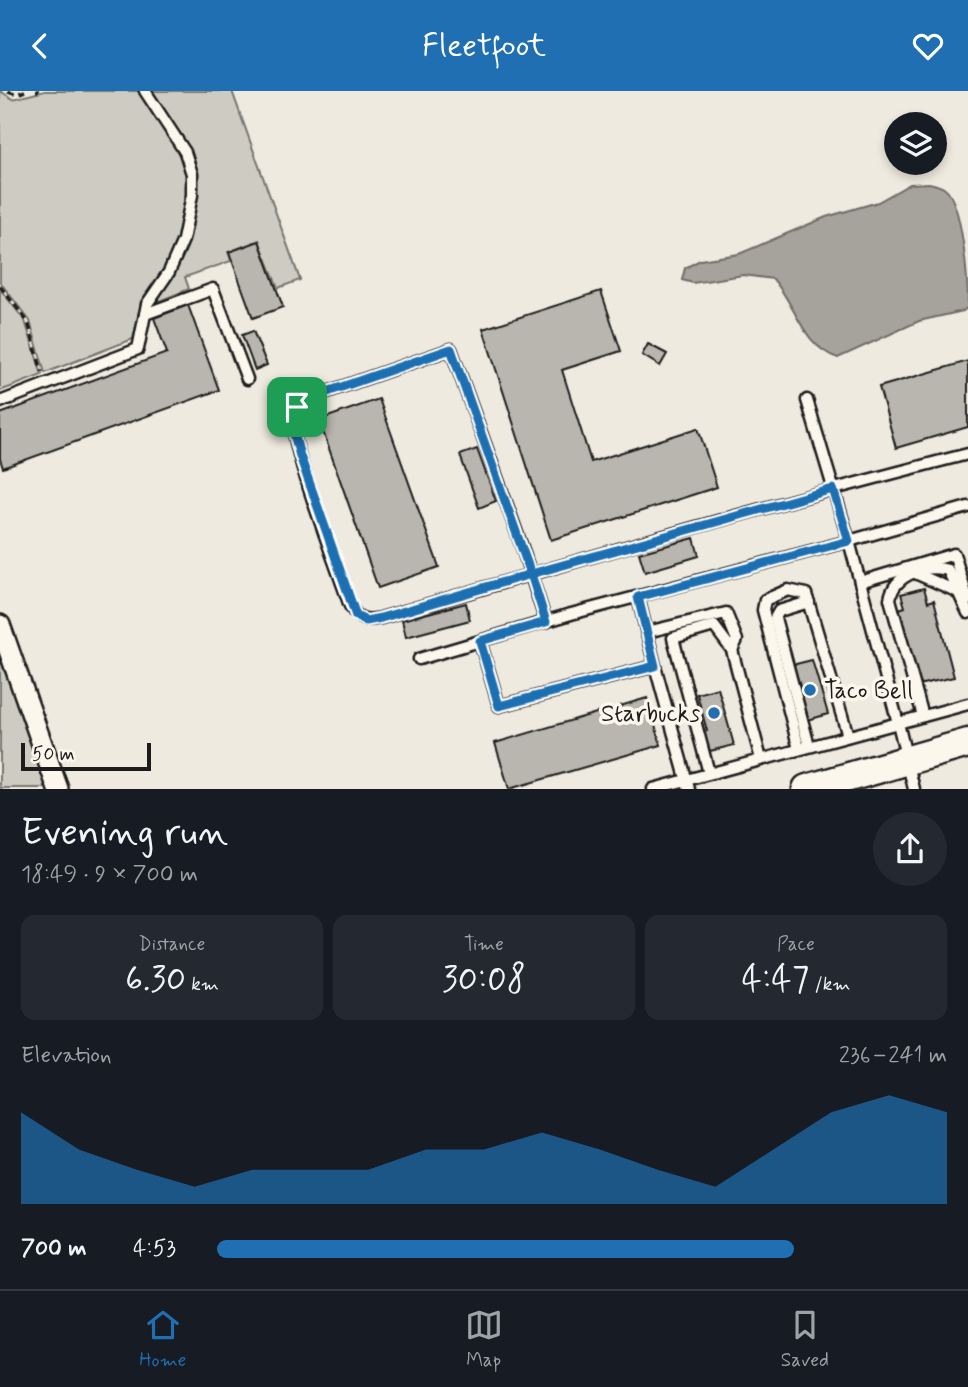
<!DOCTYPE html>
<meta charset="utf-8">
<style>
:root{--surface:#171b24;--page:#242831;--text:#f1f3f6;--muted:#9ea1a6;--line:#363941;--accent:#1f6fb2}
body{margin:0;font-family:Mynerve,sans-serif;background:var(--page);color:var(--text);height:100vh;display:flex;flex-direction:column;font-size:26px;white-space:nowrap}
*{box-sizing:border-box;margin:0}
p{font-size:23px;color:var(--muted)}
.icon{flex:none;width:38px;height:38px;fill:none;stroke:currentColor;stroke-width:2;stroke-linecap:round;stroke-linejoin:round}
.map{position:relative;height:698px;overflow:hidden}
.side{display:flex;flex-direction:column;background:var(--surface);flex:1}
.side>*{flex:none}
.controls{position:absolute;left:884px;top:21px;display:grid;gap:14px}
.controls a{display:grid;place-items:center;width:63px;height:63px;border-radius:50%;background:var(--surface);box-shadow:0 4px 10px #0003;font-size:35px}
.scale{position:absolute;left:21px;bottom:18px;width:130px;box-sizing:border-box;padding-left:7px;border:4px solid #1c1c1c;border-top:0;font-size:19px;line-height:24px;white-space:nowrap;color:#1c1c1c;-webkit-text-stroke:5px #fbf7ec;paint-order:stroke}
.pin{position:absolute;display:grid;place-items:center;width:60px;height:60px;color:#fff;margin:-30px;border-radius:14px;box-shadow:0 4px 10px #0006}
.round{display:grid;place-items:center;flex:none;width:74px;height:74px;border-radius:37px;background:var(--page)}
.summary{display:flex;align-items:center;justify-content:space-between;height:119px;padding:0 21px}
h1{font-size:38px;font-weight:600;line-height:52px}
.stats{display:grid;grid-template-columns:repeat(3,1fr);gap:10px;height:119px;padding:7px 21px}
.stats div{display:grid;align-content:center;border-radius:14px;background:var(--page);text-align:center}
.stats b{font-size:35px;font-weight:600}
.stats small{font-size:19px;font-weight:400}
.stats p{font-size:19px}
.chart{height:196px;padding:14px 21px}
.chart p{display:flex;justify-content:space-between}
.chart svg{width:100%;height:126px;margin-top:7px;fill:var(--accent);opacity:.7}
ul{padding:0 21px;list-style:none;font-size:23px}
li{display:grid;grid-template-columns:112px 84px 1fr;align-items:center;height:52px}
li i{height:18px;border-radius:9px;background:var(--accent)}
header{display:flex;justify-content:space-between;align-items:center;height:91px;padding:0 21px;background:var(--accent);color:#fff;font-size:32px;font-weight:600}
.tabs{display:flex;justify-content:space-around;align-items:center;height:98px;border-top:2px solid var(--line);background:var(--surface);font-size:19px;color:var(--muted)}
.tabs a{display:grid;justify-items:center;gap:4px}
.tabs .on{color:var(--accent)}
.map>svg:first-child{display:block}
.green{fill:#ceccc2;stroke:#75746f;stroke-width:2}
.water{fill:#a6a39d;stroke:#6f6d69;stroke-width:2}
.building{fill:#b9b6af;stroke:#1c1c1c;stroke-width:2}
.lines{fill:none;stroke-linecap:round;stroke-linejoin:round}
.lane-casing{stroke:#1c1c1c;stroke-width:15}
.street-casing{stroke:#1c1c1c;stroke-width:24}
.secondary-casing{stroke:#1c1c1c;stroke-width:33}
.path{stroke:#1c1c1c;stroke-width:3.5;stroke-dasharray:7 5;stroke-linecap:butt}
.lane{stroke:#fbf7ec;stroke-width:10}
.street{stroke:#fbf7ec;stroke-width:19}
.secondary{stroke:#fbf7ec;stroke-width:28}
.route-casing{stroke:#fff;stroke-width:14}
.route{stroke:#1f6fb2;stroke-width:9}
.poi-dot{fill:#1f6fb2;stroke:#fbf7ec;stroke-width:2.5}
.labels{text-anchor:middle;stroke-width:7;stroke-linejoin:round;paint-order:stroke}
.poi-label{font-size:24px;fill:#1c1c1c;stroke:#fbf7ec;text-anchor:start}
</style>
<header><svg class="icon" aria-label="back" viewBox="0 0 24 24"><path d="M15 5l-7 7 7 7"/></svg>Fleetfoot<svg class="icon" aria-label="heart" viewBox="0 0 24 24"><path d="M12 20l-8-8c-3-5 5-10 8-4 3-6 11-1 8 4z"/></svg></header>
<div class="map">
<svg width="968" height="698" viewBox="0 0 968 698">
<rect width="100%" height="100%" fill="#eeeadf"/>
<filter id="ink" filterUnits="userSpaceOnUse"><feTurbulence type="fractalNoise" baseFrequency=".0143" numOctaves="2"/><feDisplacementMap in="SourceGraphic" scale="14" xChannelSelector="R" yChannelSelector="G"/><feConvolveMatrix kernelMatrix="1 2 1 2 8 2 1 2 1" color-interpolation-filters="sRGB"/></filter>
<g filter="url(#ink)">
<g class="green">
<path d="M0 0 13 8 45 0H141L179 57 188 83V106L182 139 170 170 142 211 133 248 45 282 30 230 0 191Z"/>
<path d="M152 0H232L300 189 278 197 259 149 228 161 231 170 185 186 189 198 154 212 181 167 192 137 198 102 194 66Z"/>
<path d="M0 198 25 230 42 284 0 300Z"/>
<path d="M0 557 48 697H0Z"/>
</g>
<path class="water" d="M929 92C934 93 941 95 945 98 963 112 968 193 968 216L963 220 919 230 838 267C801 254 797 215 773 188L743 184 693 192 682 189 685 177 700 169 739 163 826 126 878 111 910 93Z"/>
<g class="building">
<path d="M259 150 283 216 253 227 229 161Z"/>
<path d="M601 200 621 260 562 279 591 371 698 337 717 396 551 449 483 238Z"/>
<path d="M188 214 219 299 3 377 0 368V323L167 262 154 227Z"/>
<path d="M253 240 267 274 255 279 242 244Z"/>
<path d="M648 253 667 263 660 275 642 264Z"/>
<path d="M968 270V336L896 357 879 296Z"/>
<path d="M379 308 439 476 378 497 319 329Z"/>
<path d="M477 358 496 410 479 417 460 364Z"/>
<path d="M694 447 699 465 645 481 639 462Z"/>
<path d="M924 497 928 511 934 509 954 586 918 594 899 518 905 516 901 503Z"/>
<path d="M466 512 470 529 406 546 402 529Z"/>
<path d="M812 569 828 623 808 629 792 574Z"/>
<path d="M718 597 734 654 710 660 702 642 707 640 697 603Z"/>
<path d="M647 607 661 654 509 698 495 652Z"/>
</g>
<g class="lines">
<g class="lane-casing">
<g id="lane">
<path d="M145 223 213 198 247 288"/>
<path d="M807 309 849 450 968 416"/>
<path d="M0 311 138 258 147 213 169 181 183 149 192 104V83L185 61 145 0"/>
<path d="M915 482 958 501"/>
<path d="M860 491 954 463 968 509"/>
<path d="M638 506 655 575"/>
<path d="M809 511 779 520 775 527 809 655"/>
<path d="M546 531C538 506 530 481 522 456L451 258 307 308C301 313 295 317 293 324 287 348 340 484 350 515 359 530 366 530 381 527 576 470 771 413 968 363"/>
<path d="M647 541 726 522 737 549 732 559"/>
<path d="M480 550 499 615 655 575 689 698"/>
<path d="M419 568 571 523 849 450 898 632 968 613"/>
<path d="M923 625 890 508C894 483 926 473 948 479L968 522"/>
<path d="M799 658 763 519 765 509 788 499 806 503 848 645"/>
<path d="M709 682 673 547 714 535 732 559 761 668"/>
<path d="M653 698 898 632 914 698"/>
</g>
</g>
<g class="street-casing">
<path id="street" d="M0 534 58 698"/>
</g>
<g class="secondary-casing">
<path id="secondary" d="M807 698 968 652"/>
</g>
<g class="path">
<path d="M8 0 17 3 25 0"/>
<path d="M36 0H39"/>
<path d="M0 195 28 231 42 281"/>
</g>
<use href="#lane" class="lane"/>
<use href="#street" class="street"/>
<use href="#secondary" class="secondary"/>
</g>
</g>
<g class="lines" filter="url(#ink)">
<g class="route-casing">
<path id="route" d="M297 316 293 339 300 365 356 525 366 530 381 527 531 483 546 531 480 550 499 615 655 575 638 506 849 450 833 398 531 483 451 258 307 308 297 316"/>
</g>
<use href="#route" class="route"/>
</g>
<g class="poi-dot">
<circle cx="810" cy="599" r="7"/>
<circle cx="714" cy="622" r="7"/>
</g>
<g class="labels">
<g class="poi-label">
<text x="824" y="607">Taco Bell</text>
<text x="700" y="630" text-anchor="end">Starbucks</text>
</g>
</g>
</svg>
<div class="controls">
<a><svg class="icon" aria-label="layers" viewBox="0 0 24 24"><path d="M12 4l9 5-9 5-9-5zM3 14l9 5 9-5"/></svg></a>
</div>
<div class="scale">50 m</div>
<div class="pin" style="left:297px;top:316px;background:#1e9e55"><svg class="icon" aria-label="arrive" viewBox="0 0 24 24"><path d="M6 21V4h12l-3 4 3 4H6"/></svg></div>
</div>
<section class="side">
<div class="summary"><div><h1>Evening run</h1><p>18:49 · 9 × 700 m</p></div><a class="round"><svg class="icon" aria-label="share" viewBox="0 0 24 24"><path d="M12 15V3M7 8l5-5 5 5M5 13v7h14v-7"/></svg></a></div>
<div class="stats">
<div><p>Distance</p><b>6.30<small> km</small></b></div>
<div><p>Time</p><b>30:08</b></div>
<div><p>Pace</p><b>4:47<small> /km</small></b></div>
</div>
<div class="chart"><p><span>Elevation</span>236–241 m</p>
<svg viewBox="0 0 160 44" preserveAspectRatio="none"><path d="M0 44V12L10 25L20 32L30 38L40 32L50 32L60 32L70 25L80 25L90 19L100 25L110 32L120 38L130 25L140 12L150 6L160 12V44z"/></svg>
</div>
<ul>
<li><b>700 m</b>4:53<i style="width:79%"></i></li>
</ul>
</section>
<nav class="tabs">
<a class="on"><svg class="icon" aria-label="home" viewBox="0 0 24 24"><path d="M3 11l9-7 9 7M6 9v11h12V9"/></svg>Home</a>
<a><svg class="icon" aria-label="map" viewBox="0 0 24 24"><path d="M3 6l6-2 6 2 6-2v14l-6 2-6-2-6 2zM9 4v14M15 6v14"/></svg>Map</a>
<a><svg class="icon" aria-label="saved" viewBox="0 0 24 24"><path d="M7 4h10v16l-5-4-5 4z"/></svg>Saved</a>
</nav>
